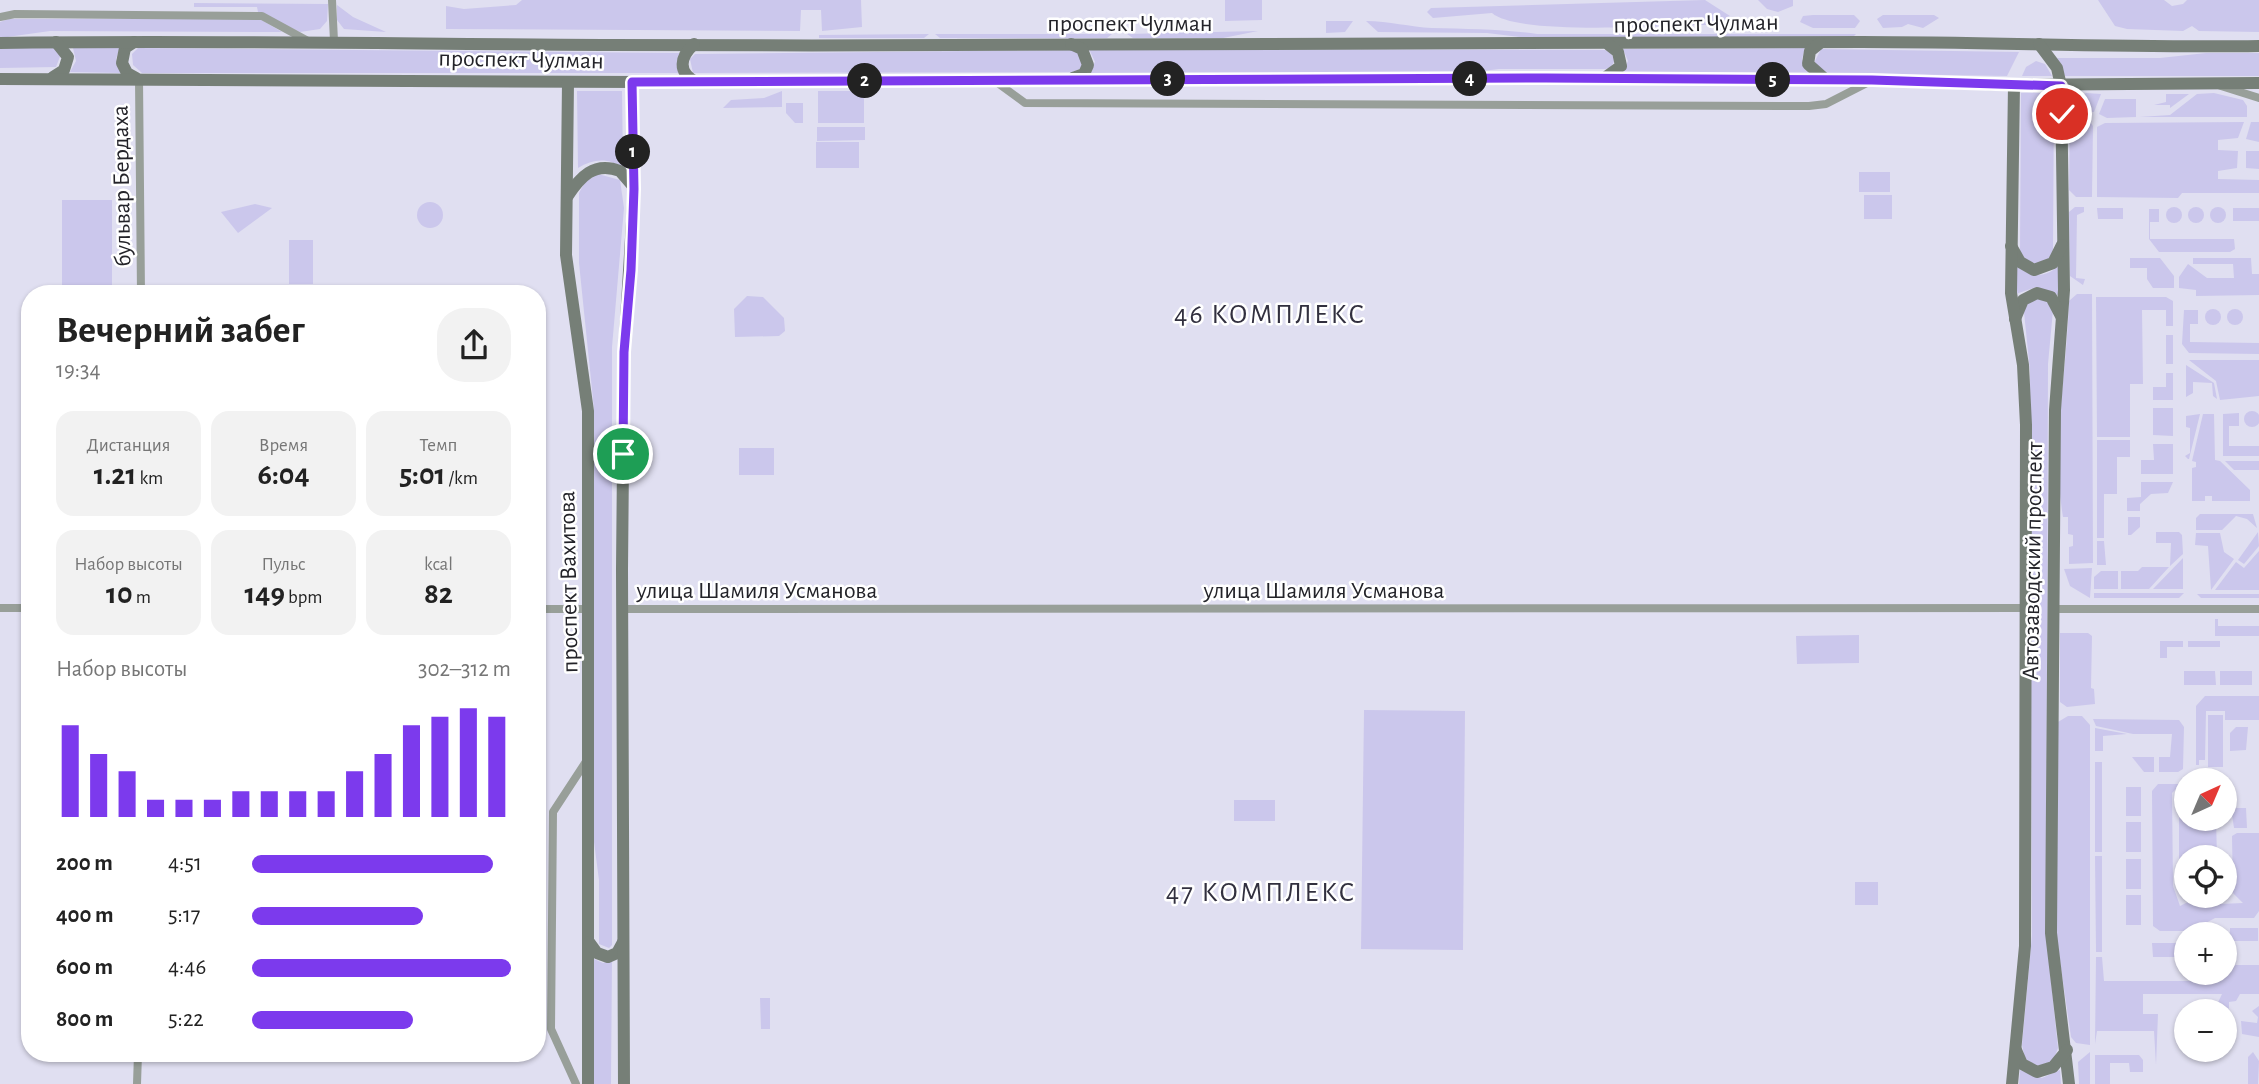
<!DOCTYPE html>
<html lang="ru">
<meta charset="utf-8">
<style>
:root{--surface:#fff;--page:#f2f2f2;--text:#222;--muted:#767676;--accent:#7c3aed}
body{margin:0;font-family:"Alegreya Sans",sans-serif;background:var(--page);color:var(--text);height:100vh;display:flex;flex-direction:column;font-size:26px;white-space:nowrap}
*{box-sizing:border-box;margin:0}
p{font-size:23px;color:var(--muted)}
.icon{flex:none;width:38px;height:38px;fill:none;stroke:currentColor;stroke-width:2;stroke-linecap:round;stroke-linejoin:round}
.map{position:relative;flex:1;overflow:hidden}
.side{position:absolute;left:21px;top:285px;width:525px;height:777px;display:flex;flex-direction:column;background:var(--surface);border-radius:28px;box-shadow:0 2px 5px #0004}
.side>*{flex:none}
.needle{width:46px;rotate:44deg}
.controls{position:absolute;left:2174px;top:768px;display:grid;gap:14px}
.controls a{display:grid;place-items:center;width:63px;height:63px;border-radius:50%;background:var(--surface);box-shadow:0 2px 5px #0004;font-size:35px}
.pin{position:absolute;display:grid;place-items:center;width:60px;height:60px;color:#fff;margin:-30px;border:4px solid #fff;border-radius:50%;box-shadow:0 2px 7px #0007}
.km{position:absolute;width:35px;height:35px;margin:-18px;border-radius:50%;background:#222;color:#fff;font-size:19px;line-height:35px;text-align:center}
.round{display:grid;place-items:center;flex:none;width:74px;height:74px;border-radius:28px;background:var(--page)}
.headline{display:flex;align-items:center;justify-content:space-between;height:119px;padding:0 35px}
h1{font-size:38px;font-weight:700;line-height:52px}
.figures{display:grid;grid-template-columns:repeat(3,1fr);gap:10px;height:119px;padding:7px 35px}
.figures div{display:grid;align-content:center;border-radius:18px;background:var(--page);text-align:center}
.figures b{font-size:30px;font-weight:700}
.figures small{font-size:19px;font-weight:400}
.figures p{font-size:19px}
.chart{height:196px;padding:14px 35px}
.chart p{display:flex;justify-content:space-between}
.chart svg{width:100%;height:126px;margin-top:7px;stroke:var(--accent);stroke-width:6}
ul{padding:0 35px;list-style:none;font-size:23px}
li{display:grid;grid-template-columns:112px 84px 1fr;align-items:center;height:52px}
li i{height:18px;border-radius:9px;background:var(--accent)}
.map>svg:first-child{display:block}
.green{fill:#cbc7ec}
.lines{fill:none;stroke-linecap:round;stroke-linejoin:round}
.street{stroke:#989f99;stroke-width:8}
.secondary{stroke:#767f77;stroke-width:12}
.route-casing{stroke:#fff;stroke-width:14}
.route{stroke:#7c3aed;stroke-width:9}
.labels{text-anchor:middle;stroke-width:5;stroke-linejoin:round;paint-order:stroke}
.street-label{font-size:24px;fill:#232329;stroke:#fff}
.quarter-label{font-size:28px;letter-spacing:2px;fill:#32303f;stroke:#fff}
</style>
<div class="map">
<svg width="2259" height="1084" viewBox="0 0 2259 1084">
<rect width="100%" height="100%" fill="#e0dff1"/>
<g class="green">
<path d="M522 0H861L862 27 822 31 821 10H801L800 31 446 29V6L464 9 516 5Z"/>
<path d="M1225 0H1262V20L1225 21Z"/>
<path d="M1705 0 1730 16 1727 21 1716 20 1706 25C1666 25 1518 36 1492 13L1433 18 1427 12 1431 8Z"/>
<path d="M1758 0H1793V6L1778 12 1767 9Z"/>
<path d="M2098 0H2164L2172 6 2183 4 2187 0H2259V32L2199 31 2192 26 2183 31 2127 29 2115 26Z"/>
<path d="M194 3 328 4 327 21 320 29 300 32 258 12 257 7H194Z"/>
<path d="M337 5 353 17 386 32 344 29 337 20Z"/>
<path d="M1813 15H1854L1860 21 1855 28H1813L1800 22 1803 16Z"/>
<path d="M1883 15H1934L1939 18 1923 28 1908 24 1902 27 1883 28 1877 19Z"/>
<path d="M9 19H260L282 32 50 31 0 38V22Z"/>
<path d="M1326 21H1353L1345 32 1326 33Z"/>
<path d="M1366 21C1389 21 1410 27 1432 28 1468 29 1502 29 1537 34H1856L1853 37 1536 39 1487 33 1378 32Z"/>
<path d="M1258 31 1223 38H1133L1127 34Z"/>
<path d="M929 34 924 38H819V35Z"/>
<path d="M935 34H1112L1107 38H940Z"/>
<path d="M54 47 61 54 56 67 0 68V48Z"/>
<path d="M120 47 116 59 121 73 70 72 76 61 73 48Z"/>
<path d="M138 48 679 53 678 73H142L133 65 132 54Z"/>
<path d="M1805 48 1802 59 1809 74 1623 72 1628 61 1623 49Z"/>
<path d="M1089 49 1605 50 1610 52 1615 60 1611 67 1606 69H1499L1459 74 1089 73 1095 62Z"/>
<path d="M1821 49 2019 52 2007 76 1825 73 1814 63Z"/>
<path d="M1076 50 1082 54V68L1072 72 693 73 690 59 695 54Z"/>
<path d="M2206 53H2259V76H2065L2057 58H2160Z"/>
<path d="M2036 61 2045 64 2052 76H2022L2026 67Z"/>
<path d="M577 91H622L623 169C609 157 593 159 578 168Z"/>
<path d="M782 91V107L723 108 731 100 764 98Z"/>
<path d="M818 91H861L864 99V123H818Z"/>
<path d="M2021 93H2054L2053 250 2048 261 2039 265 2025 260 2020 251Z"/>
<path d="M2086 93 2101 94 2094 112 2070 111 2076 99Z"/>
<path d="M2214 93 2243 100 2247 106V117H2139L2170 115 2197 94Z"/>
<path d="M2166 94H2189L2170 108V105H2154L2166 102Z"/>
<path d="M2105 99H2136V117L2107 118 2099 114Z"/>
<path d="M786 103H803V123H795L786 113Z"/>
<path d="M2086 116 2093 126 2092 197H2076L2069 190 2070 117Z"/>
<path d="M2244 122 2238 138 2218 140V150L2238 151 2237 168 2218 171V179L2259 180V193H2182L2178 198 2097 197V127L2105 123Z"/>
<path d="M2251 122H2259V142L2246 139Z"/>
<path d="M817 127H865V140L817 141Z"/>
<rect x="816" y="142" width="43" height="26"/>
<path d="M2246 151H2259V169L2246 168Z"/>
<rect x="1859" y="172" width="31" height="20"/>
<path d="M598 174 620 180 624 208 612 347V945L609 948 599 944V880L594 842V409L579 263V193L585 182Z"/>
<rect x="1864" y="195" width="28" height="24"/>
<rect x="62" y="200" width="50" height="94"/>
<circle cx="430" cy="215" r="13"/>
<path d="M255 204 272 208 238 233 221 212Z"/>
<circle cx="2218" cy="215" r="8"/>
<circle cx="2196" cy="215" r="8"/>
<circle cx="2174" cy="215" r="8"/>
<path d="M2075 207H2084V212L2077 215 2076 278 2085 279 2083 285 2070 276 2069 212Z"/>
<path d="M2097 208H2123V219H2098Z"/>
<rect x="2233" y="208" width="26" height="13"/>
<path d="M2149 209H2159V222H2150V239H2234L2235 249 2230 252H2159L2149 239Z"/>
<rect x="289" y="240" width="24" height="44"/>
<path d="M2130 258H2160L2174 276V288H2153L2147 279V268H2130Z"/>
<path d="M2193 258H2251L2252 274H2259V295L2196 296V290L2179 288V277L2188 264 2207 278H2234L2233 264H2193Z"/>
<path d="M2059 265 2058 295 2036 287 2016 294V266C2031 277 2045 279 2059 265Z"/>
<path d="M2077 294H2092L2093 563 2069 564V547L2073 546V535L2068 534V517H2063C2051 447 2067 372 2069 301Z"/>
<path d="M747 296 763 297 784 318 785 331 779 336 735 337 734 309Z"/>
<path d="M2096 297H2166L2173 301V326H2166V310H2142L2143 384H2130V437H2097Z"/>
<path d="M2034 298 2047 301 2053 310 2048 364 2046 933 2058 1048 2053 1061 2035 1067 2025 1059 2022 1045 2032 935 2030 371 2024 312 2025 306Z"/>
<circle cx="2235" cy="317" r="8"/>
<circle cx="2213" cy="317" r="8"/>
<path d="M2184 310H2198V324H2190V342L2259 343V354L2189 353 2182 344Z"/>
<rect x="2166" y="335" width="7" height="29"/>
<path d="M2189 360H2259V396L2220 400 2216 381Z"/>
<path d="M2186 365 2214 383 2217 399 2213 396 2212 383 2193 382V393L2186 397Z"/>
<path d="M2166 373H2173V400H2153V387H2166Z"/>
<path d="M2153 408H2173V436L2153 435Z"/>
<circle cx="2252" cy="419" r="8"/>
<path d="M2239 413V426H2229V446H2259V456H2223V414Z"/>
<path d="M2200 414 2189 459H2188L2185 456 2190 453V428L2186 427V416Z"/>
<path d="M2203 414H2214L2215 460 2220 461 2250 490V501H2212V496H2205V501H2192V468L2196 467V462L2192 461Z"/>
<path d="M2097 440H2130V457H2117V494H2104V538H2097Z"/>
<path d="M2153 444H2173V474H2141V460H2154Z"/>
<rect x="739" y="448" width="35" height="27"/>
<path d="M2225 461H2259V470H2234Z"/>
<path d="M2141 482H2173L2168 493 2151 494 2140 504V511H2127V498L2141 497Z"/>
<path d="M2200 514H2253L2257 528 2247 519 2236 516 2222 530H2196V518Z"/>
<path d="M2128 517H2140V527L2131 535H2128Z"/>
<path d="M2156 532H2179L2182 535 2183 554 2170 566 2171 543H2156Z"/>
<path d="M2258 532 2259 546 2244 564 2238 560Z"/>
<path d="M2196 533H2220L2224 552 2234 559 2211 590 2208 546 2195 545Z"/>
<path d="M2097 541H2104L2106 565H2097Z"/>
<path d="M2259 551V590H2215L2236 562 2244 568Z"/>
<path d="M2183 558V589H2153Z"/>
<path d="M2142 567H2169L2149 589H2121V571H2138Z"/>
<path d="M2092 568 2090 598 2070 586 2064 569Z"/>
<path d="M2101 571H2118V589H2094V577Z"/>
<path d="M2094 593H2184L2179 598H2094Z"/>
<path d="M2197 594H2259V598H2201Z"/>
<path d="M2215 619H2218V626H2259V636H2215Z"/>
<path d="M2060 633H2088L2092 636 2091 688 2094 689 2095 704 2067 707 2060 702Z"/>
<path d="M1859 635V663L1797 664 1796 636Z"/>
<path d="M2160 641H2183V647H2167V658H2160Z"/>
<rect x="2188" y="641" width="32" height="6"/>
<path d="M2184 671H2215L2216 685H2184Z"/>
<rect x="2220" y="671" width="32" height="14"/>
<path d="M2205 696H2259V720H2225V711H2206L2205 760H2199V765H2196V706Z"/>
<path d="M1364 710 1465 711 1463 950 1361 949Z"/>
<rect x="2208" y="715" width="15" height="52"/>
<path d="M2068 716H2082L2090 725V1045L2076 1043 2071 1037 2056 933 2058 722Z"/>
<path d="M2093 719 2179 720 2184 727 2183 769 2178 772H2159V757H2170L2172 734H2133L2096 726Z"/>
<path d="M2236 727H2248L2246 750 2230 751V733Z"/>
<path d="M2095 728 2127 734 2103 736V751H2095Z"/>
<path d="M2132 757H2154V772H2144Z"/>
<rect x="2095" y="762" width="7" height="90"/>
<path d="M2158 784H2186V789H2176L2172 793 2173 886 2180 906 2188 902 2197 905 2243 903 2233 893 2232 836 2237 833H2259V911L2254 918H2215L2191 931H2160L2153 926 2152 791Z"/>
<rect x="2126" y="787" width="15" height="29"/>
<path d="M2179 793H2186V819H2216L2217 857 2179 860Z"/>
<rect x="1234" y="800" width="41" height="21"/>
<path d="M2231 808H2246L2247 828H2234Z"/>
<rect x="2126" y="822" width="15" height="30"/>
<path d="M2095 856H2102V952H2096Z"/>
<rect x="2126" y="859" width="15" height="30"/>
<rect x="1855" y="882" width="23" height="23"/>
<rect x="2126" y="895" width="15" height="30"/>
<rect x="2230" y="928" width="28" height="13"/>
<path d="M2152 943H2181V957H2153Z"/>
<path d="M2096 957H2102L2104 981H2208L2209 973H2224V965H2259V994H2240L2236 1001 2229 1002V1016L2224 1021V1012L2214 1011 2222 994H2143V1014H2158L2156 1065 2154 1031H2097L2095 1044Z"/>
<path d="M594 959 603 963 612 959 611 1084H593Z"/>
<path d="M760 998H770V1029H761Z"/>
<path d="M2259 1006V1037L2242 1034 2241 1021 2257 1023 2258 1017 2252 1011Z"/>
<path d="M2090 1052V1084H2079L2078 1062Z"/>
<path d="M2253 1052 2259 1061 2258 1084H2248V1057Z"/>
<path d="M2095 1055H2139L2143 1060V1072H2130L2129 1063H2110V1084H2095Z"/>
<path d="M2020 1070 2042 1078 2060 1070 2061 1084H2019Z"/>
</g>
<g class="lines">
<g class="street">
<path d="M332 0 334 41"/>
<path d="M0 17 15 14 262 16 308 41"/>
<path d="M139 79 141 294"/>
<path d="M995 81 1025 103 1809 106 1826 104 1871 81"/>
<path d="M2221 86 2259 98"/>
<path d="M0 608H30"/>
<path d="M537 609H590"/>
<path d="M622 609 2025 608"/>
<path d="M2053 609H2259"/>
<path d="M137 1084 138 1054"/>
<path d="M576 1084 551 1029 553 812 587 760"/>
</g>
<g class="secondary">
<path d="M134 42 125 48 122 63 127 73 136 78"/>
<path d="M0 43C201 40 401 44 602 45 1022 47 1442 42 1862 42 1994 42 2126 48 2259 46"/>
<path d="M1820 43 1810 51 1808 64 1826 80"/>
<path d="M694 44C680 57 677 72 696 82"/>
<path d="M1071 44 1082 49 1088 65 1084 74 1073 78"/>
<path d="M2039 44 2057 68 2061 86 2064 290 2055 410 2051 933 2069 1084"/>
<path d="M53 77 64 70 68 57 56 42"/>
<path d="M0 79 640 82 1546 78 1872 80 2014 85 2259 83"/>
<path d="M1603 79 1621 66 1618 52 1609 45"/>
<path d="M568 82 566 255 588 411V1084"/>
<path d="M567 197C580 177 594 161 620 171L633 186"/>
<path d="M2011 246 2020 262 2034 270 2053 263 2062 245"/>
<path d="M2015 319 2023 300 2037 293 2051 297 2061 316"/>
<path d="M589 942 597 953 608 957 617 953 623 942"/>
<path d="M2016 1050 2022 1064 2037 1072 2053 1067 2067 1050"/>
<path d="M624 1084 622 570 624 352 634 189 632 82"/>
<path d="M2012 1084 2025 946 2026 425 2023 365 2011 293 2014 85"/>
</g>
</g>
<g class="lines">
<g class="route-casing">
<path id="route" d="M623 454 624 352 631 270 634 189 632 82 1546 78 1872 80 2061 86 2062 114"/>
</g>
<use href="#route" class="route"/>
</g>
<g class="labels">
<g class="street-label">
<text x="1130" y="31">проспект Чулман</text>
<text transform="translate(1696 23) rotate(-1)" y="8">проспект Чулман</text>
<text transform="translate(521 59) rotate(1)" y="8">проспект Чулман</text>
<text transform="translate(121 186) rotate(-91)" y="8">бульвар Бердаха</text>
<text transform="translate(2032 561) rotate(-89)" y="8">Автозаводский проспект</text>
<text transform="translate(568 582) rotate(-91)" y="8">проспект Вахитова</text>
<text x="757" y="598">улица Шамиля Усманова</text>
<text x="1324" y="598">улица Шамиля Усманова</text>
</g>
<g class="quarter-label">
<text x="1270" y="323">46 КОМПЛЕКС</text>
<text x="1261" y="901">47 КОМПЛЕКС</text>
</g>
</g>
</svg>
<div class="controls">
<a><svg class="needle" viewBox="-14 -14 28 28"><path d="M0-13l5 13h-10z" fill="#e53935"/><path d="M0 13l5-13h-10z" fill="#767676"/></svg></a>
<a><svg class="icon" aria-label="locate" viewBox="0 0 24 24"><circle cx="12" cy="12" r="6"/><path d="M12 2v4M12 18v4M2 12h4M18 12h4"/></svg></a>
<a>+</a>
<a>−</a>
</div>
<div class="pin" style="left:623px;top:454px;background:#1e9e55"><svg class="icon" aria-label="arrive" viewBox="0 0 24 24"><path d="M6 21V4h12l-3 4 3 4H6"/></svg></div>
<div class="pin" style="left:2062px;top:114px;background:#d93025"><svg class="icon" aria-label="check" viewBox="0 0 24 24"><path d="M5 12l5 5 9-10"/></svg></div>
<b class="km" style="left:633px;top:152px">1</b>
<b class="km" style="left:865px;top:81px">2</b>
<b class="km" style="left:1168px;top:79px">3</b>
<b class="km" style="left:1470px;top:79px">4</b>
<b class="km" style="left:1773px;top:80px">5</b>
<section class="side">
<div class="headline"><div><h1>Вечерний забег</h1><p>19:34</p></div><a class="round"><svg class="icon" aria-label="share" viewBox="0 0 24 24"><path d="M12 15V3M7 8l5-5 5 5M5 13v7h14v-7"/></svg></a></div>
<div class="figures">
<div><p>Дистанция</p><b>1.21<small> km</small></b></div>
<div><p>Время</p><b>6:04</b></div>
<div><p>Темп</p><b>5:01<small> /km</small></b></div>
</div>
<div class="figures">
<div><p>Набор высоты</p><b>10<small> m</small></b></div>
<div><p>Пульс</p><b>149<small> bpm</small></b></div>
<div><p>kcal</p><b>82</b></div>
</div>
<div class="chart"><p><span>Набор высоты</span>302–312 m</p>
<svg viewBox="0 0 160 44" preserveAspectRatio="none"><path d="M5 44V12M15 44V22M25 44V28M35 44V38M45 44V38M55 44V38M65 44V35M75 44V35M85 44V35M95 44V35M105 44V28M115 44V22M125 44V12M135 44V9M145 44V6M155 44V9"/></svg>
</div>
<ul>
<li><b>200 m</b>4:51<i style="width:93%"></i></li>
<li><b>400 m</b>5:17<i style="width:66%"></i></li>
<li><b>600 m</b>4:46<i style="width:100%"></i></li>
<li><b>800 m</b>5:22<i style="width:62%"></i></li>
</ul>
</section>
</div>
